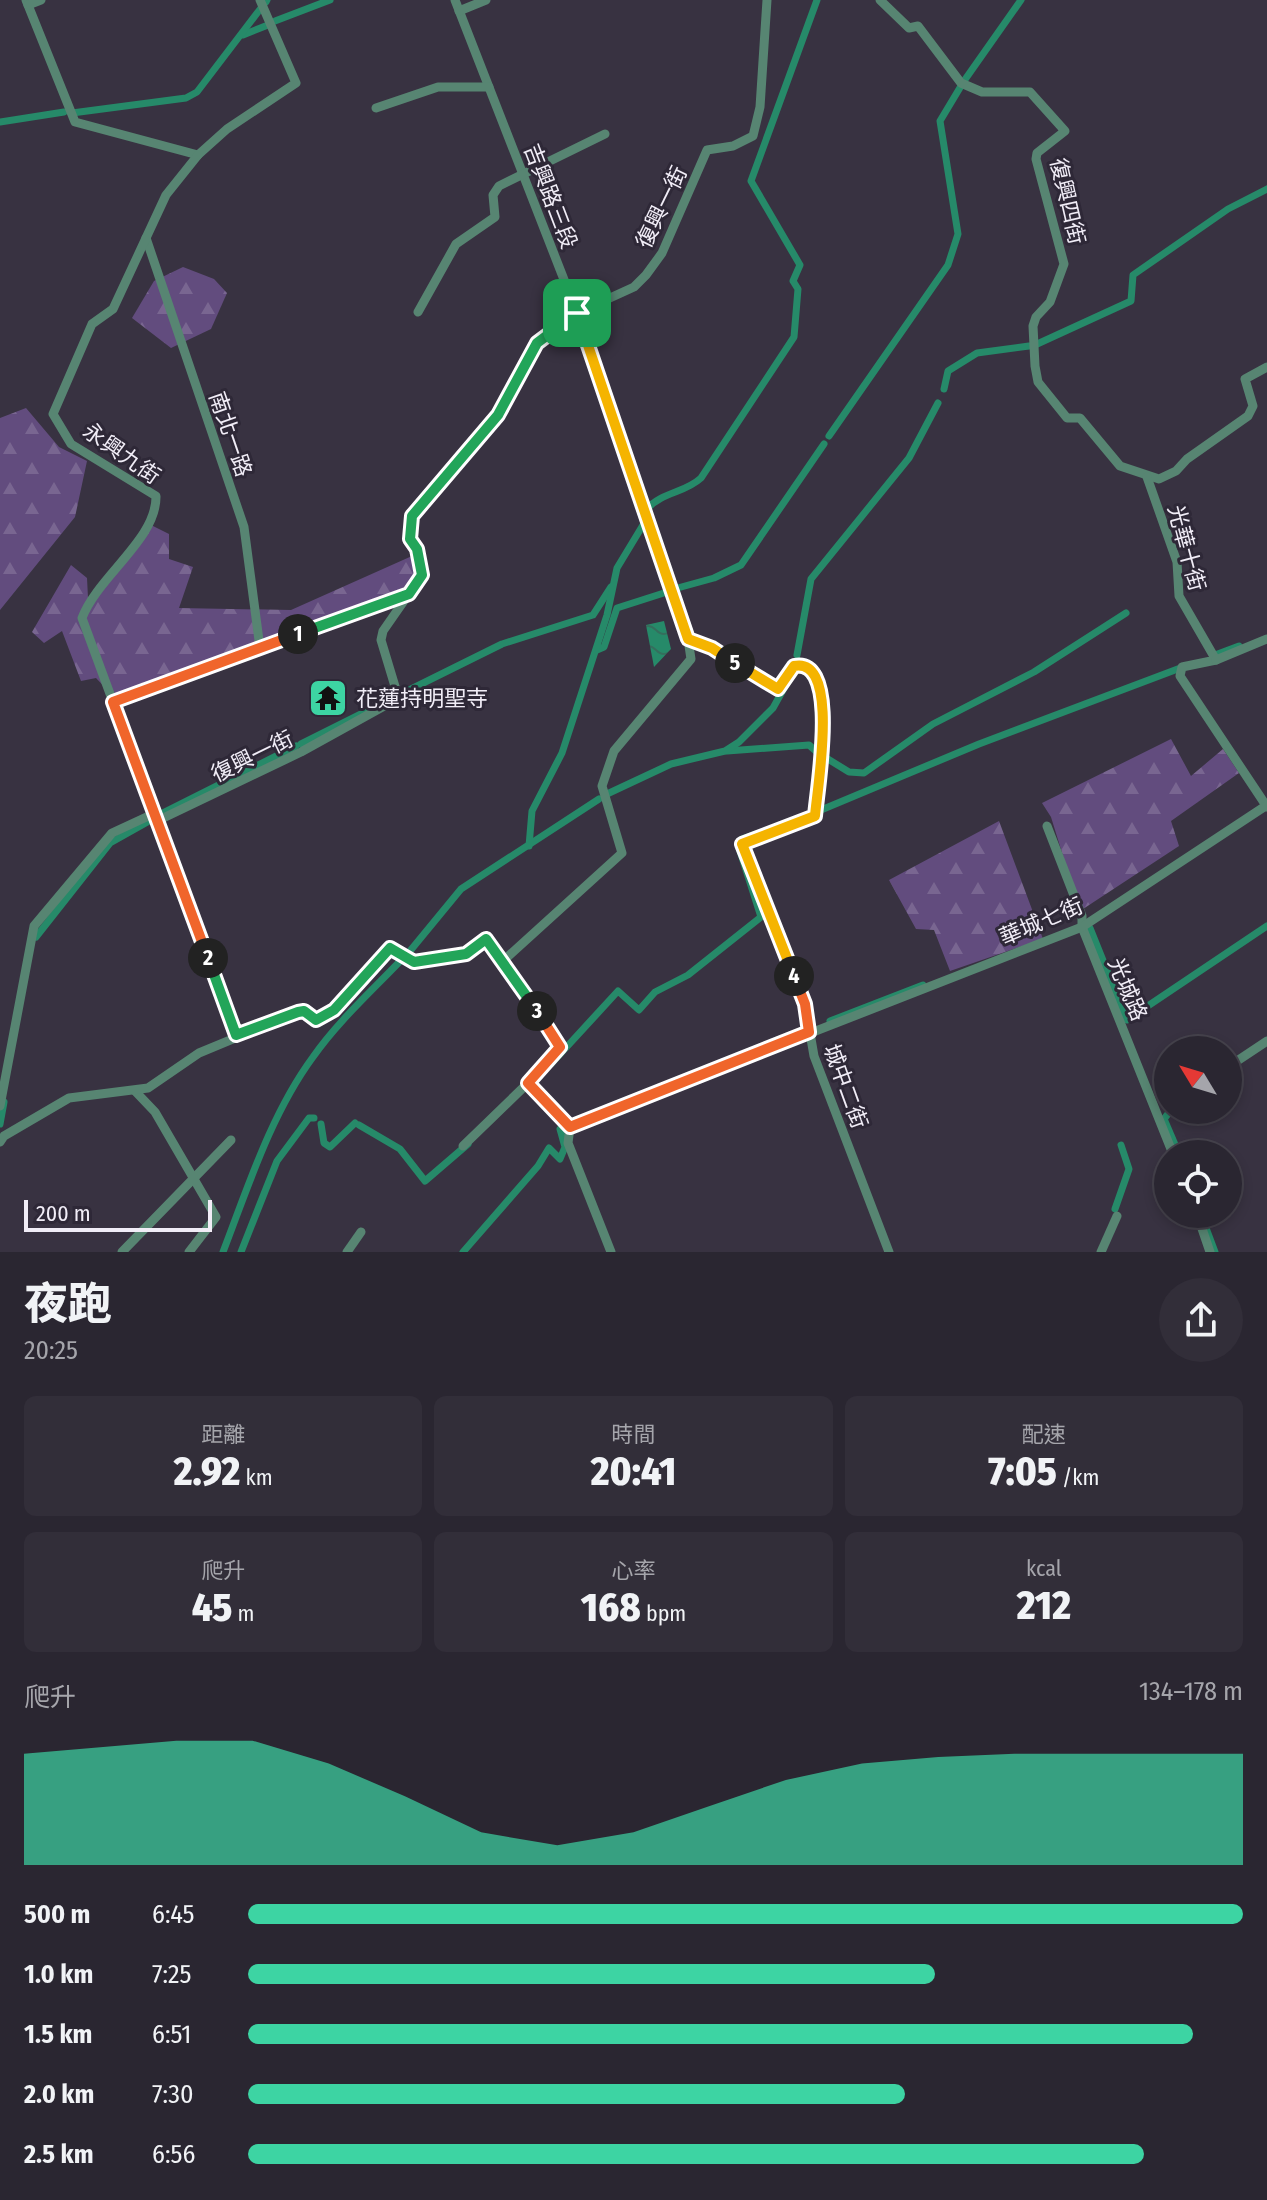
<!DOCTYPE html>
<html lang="zh-TW">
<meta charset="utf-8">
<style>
:root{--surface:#2a2631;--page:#322e39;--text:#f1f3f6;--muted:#a5a5ab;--line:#46434d;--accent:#3dd4a3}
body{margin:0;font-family:"Fira Sans Condensed","Noto Sans TC",sans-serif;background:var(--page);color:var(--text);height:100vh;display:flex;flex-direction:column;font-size:30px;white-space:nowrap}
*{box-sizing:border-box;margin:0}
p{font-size:26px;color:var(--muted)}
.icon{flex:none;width:44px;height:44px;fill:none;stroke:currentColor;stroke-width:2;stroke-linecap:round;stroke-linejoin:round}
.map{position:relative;height:1252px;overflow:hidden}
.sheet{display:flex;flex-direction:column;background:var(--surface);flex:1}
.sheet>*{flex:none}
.needle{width:52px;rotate:308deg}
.fabs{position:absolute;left:1154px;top:1036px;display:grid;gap:16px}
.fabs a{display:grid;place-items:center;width:88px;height:88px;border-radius:50%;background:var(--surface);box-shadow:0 4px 12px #0003,0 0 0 2px var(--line);font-size:40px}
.scale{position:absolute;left:24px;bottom:20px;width:188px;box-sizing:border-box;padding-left:8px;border:4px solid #f1edf7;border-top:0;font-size:22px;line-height:28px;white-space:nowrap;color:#f1edf7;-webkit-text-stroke:6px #2e2837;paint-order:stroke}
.pin{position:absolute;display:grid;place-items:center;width:68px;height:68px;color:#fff;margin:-34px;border-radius:16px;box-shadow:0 4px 12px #0006}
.km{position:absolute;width:40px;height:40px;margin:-20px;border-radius:50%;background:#222;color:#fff;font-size:22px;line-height:40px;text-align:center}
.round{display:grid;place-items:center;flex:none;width:84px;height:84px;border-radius:42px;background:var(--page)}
.headline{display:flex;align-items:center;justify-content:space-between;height:136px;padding:0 24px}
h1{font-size:44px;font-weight:800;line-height:60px}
.metrics{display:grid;grid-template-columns:repeat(3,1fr);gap:12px;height:136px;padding:8px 24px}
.metrics div{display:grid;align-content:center;border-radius:12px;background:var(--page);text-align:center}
.metrics b{font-size:40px;font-weight:800}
.metrics small{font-size:22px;font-weight:400}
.metrics p{font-size:22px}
.chart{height:224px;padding:16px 24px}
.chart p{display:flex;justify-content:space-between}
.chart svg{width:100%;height:144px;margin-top:8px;fill:var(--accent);opacity:.7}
ul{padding:0 24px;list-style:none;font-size:26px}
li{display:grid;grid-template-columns:128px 96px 1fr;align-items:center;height:60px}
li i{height:20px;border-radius:10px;background:var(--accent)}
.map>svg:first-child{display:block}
.forest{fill:url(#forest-firs)}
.water{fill:url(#water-waves)}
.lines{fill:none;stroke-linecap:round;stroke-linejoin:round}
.canal{stroke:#268a69;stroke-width:7}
.minor{stroke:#578572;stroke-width:9}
.split-1-casing{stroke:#fff;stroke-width:16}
.split-2-casing{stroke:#fff;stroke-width:16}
.split-3-casing{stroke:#fff;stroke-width:16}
.split-4-casing{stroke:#fff;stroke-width:16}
.split-5-casing{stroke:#fff;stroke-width:16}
.split-6-casing{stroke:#fff;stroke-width:16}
.split-1{stroke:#22a559;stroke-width:10}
.split-2{stroke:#f0652b;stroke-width:10}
.split-3{stroke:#22a559;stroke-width:10}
.split-4{stroke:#f0652b;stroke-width:10}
.split-5{stroke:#f5b400;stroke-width:10}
.split-6{stroke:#f5b400;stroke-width:10}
.labels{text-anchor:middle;stroke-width:6;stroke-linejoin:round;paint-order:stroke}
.street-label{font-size:22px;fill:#f1edf7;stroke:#2e2837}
.poi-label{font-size:22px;fill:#f1edf7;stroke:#2e2837;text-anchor:start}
</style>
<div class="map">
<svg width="1267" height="1252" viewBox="0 0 1267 1252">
<defs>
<pattern id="forest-firs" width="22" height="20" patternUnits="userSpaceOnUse" patternTransform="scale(2)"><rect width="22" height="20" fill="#624c7e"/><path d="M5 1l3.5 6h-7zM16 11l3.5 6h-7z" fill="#796691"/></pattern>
<pattern id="water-waves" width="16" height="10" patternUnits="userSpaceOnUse" patternTransform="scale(2)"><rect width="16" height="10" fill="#268a69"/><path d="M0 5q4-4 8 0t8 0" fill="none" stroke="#346f5d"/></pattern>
</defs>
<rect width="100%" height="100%" fill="#383241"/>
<g class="forest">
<path d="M183 267 214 279 227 293 211 329 171 348 132 318 154 281Z"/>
<path d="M26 408 59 447 87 461 75 517 0 610V418Z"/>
<path d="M151 525 169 534V559L193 567 179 608 291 610 412 556 417 571 400 597 115 698 96 678 81 681 62 631 44 643 32 632 71 565 87 578 88 598Z"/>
<path d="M1171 739 1191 776 1223 749 1239 773 1171 821 1179 846 1080 911 1051 817 1042 803Z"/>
<path d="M999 821 1043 939 950 971 934 930 916 929 889 880Z"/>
</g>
<path class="water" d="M664 621 671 649 654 667 646 625Z"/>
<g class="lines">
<g class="canal">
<path d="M266 2 267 0"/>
<path d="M275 21 330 0"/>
<path d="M243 35 268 25"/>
<path d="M964 81 1021 0"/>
<path d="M72 113 186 98 197 92 261 8"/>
<path d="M0 122 64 112"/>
<path d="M1035 345 1131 301 1133 275 1228 209 1267 189"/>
<path d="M944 389 948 371 977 353 1029 346"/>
<path d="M829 436 948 265 958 234 940 121 961 86"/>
<path d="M647 509C662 492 685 493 701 478L794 337 798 289 793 281 800 265 751 181 817 0"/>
<path d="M674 589 714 578 741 565 824 444"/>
<path d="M597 650 604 647 617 608 667 592"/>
<path d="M797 655 811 579 909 458 938 403"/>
<path d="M1215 655 1239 646"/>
<path d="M401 694 502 644 593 615 611 587"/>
<path d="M301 744 367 711"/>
<path d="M727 751 809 745 817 752"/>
<path d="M823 756 849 772 864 773 933 724 1034 672 1126 613"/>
<path d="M607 794 671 764 725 751 739 742 773 708 792 674"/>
<path d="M821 810 979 744 1183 667"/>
<path d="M159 815 296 746"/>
<path d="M529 846 532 811 562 753 607 615 617 568 643 525"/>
<path d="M1090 928 1127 1020 1267 926"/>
<path d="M36 937 110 843 151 820"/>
<path d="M410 951 461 889 599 799"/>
<path d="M830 1021 923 985"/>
<path d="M551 1064 618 991 639 1010 655 992 688 975 761 917 739 848 742 839 756 834"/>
<path d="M1171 1110 1164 1119 1179 1154"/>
<path d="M580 1119 658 1088"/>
<path d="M0 1124 4 1102"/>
<path d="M321 1124 324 1143 330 1147 355 1123"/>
<path d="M359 1125 400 1149 425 1181 468 1144"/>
<path d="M1115 1209 1129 1169 1121 1145"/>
<path d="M1206 1228 1215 1252"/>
<path d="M223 1252C248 1187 271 1114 313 1057 338 1021 374 989 404 957"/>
<path d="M241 1252 277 1161 309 1118H314"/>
<path d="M463 1252 538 1166 549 1148 560 1159 565 1147 560 1129 565 1126"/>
</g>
<g class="minor">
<path d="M26 0 75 122 198 155"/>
<path d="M455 0 577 313 688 639 712 648 778 689 794 666 801 665 817 673 824 705 815 816 742 844 805 1004 814 1056 889 1252"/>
<path d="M880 0 909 28 918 26 961 83 982 92H1030L1065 131 1037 153 1036 159 1064 264 1050 302 1036 317 1033 326 1035 366 1038 382 1067 418H1080L1120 466 1159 479 1176 471 1187 459 1248 416 1253 406 1245 379 1267 367"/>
<path d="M28 5 41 0"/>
<path d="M459 11 486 0"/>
<path d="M376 108 438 87H489"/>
<path d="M146 238 244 527 260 648"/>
<path d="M418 312 456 244 495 217 493 195 499 186 605 134"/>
<path d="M1147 477 1177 562 1179 596 1216 660 1182 667 1180 676 1267 807"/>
<path d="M1216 660 1267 639"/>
<path d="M113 702 407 594"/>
<path d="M157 821 301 752 395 700 397 693 381 640 383 631 422 575 417 549 410 539 412 516 498 415 531 351 544 336 577 313 634 287 646 275 662 253 707 150 733 146 753 136 760 107 767 0"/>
<path d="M1047 826 1082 916V927L1173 1154"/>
<path d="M503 961 622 853 602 786 614 751 691 659 688 639"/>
<path d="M236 1035 82 618C98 576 157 539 156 496L71 444 53 414 92 324 113 309 166 195 198 155 227 129 296 83 260 0"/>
<path d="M1228 1067 1267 1041"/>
<path d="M135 1091 155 1112 216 1217 189 1252"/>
<path d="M0 1106 34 926 112 833 153 814"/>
<path d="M570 1127 1082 927 1267 805"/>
<path d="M0 1142 4 1136 69 1098 148 1088 199 1053 298 1012 304 1011 316 1020 334 1010 390 948 414 962 466 954 486 939 516 977 560 1047 528 1083 570 1127 568 1143 611 1252"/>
<path d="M463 1146 528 1083"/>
<path d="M1197 1214 1210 1252"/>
<path d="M122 1252 231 1140"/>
<path d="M347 1252 361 1232"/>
<path d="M1101 1252 1117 1216"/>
</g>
</g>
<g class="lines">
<g class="split-1-casing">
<path id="split-1" d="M298 634 409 594 422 575 417 549 410 539 412 516 498 415 537 343 577 313"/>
</g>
<g class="split-2-casing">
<path id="split-2" d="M208 958 113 702 298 634"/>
</g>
<g class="split-3-casing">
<path id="split-3" d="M208 958 236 1035 298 1012 304 1011 316 1020 334 1010 390 948 414 962 466 954 486 939 537 1011"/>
</g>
<g class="split-4-casing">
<path id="split-4" d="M537 1011 560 1047 528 1083 570 1127 809 1032 805 1004 794 976"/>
</g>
<g class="split-5-casing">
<path id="split-5" d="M735 663 778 689 794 666C841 656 817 789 815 816L742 844 794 976"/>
</g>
<g class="split-6-casing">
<path id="split-6" d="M577 313 688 639 712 648 735 663"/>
</g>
<use href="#split-1" class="split-1"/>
<use href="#split-2" class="split-2"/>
<use href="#split-3" class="split-3"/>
<use href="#split-4" class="split-4"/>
<use href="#split-5" class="split-5"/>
<use href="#split-6" class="split-6"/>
</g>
<defs>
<g id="temple-square" transform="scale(2)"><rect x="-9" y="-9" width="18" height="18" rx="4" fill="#3dd4a3" stroke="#2e2837"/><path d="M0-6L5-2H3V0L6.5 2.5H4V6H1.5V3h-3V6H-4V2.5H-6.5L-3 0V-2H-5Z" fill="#111"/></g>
</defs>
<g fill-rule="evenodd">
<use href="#temple-square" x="328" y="698"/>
</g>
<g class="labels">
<g class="street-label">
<text transform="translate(551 196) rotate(69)" y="8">吉興路三段</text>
<text transform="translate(1068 201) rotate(77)" y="8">復興四街</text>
<text transform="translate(661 207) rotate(-64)" y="8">復興一街</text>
<text transform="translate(231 434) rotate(71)" y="8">南北一路</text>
<text transform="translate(122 453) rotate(35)" y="8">永興九街</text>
<text transform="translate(1187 548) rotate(75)" y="8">光華十街</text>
<text transform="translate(252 756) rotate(-26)" y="8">復興一街</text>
<text transform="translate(1041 921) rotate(-23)" y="8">華城七街</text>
<text transform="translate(1128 989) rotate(67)" y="8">光城路</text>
<text transform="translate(846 1086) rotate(70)" y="8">城中二街</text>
</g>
<g class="poi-label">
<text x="356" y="706">花蓮持明聖寺</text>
</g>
</g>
</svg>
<div class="fabs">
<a><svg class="needle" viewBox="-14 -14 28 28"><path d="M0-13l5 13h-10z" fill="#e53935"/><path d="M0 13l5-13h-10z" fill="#a5a5ab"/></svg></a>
<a><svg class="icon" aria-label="locate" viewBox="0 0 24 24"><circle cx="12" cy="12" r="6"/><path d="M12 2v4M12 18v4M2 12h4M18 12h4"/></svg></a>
</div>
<div class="scale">200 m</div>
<div class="pin" style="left:577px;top:313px;background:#1e9e55"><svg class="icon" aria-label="arrive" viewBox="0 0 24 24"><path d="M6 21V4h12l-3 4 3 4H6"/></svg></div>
<b class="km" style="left:298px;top:634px">1</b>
<b class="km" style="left:208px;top:958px">2</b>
<b class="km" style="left:537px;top:1011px">3</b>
<b class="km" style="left:794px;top:976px">4</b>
<b class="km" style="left:735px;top:663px">5</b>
</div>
<section class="sheet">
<div class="headline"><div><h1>夜跑</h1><p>20:25</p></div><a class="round"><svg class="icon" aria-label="share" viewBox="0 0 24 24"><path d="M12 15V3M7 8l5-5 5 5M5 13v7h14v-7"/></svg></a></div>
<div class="metrics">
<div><p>距離</p><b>2.92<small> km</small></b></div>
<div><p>時間</p><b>20:41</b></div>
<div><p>配速</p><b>7:05<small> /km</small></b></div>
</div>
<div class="metrics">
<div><p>爬升</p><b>45<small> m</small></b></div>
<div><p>心率</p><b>168<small> bpm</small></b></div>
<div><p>kcal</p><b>212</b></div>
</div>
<div class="chart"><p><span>爬升</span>134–178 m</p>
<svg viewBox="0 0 160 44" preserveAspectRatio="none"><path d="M0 44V10L10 8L20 6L30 6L40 13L50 23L60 34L70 38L80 34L90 26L100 18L110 13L120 11L130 10L140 10L150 10L160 10V44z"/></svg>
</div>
<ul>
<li><b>500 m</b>6:45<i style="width:100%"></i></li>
<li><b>1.0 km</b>7:25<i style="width:69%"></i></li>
<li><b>1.5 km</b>6:51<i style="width:95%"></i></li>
<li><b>2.0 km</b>7:30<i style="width:66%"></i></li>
<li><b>2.5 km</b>6:56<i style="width:90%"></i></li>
</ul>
</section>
